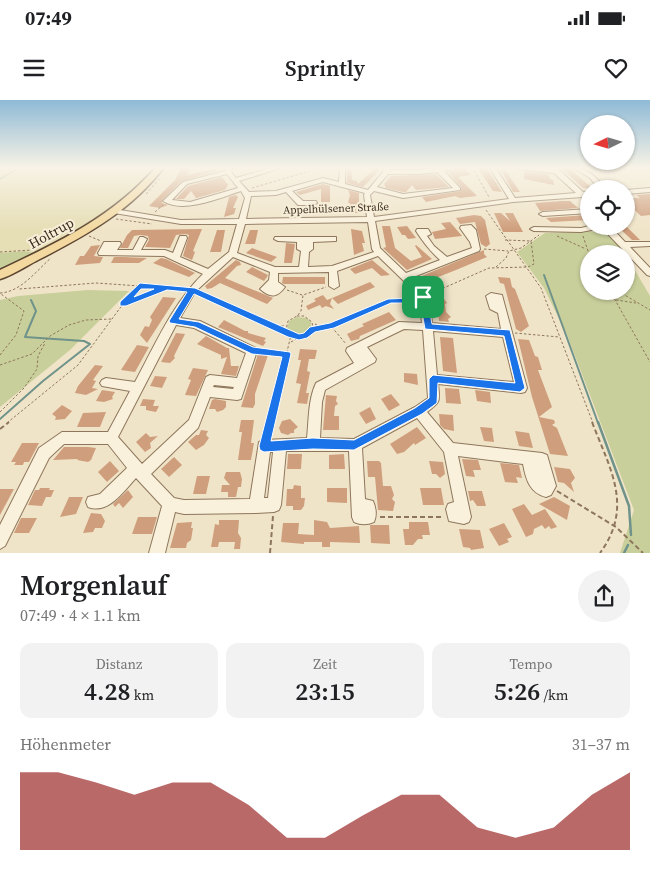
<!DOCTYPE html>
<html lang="de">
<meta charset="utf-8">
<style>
:root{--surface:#fff;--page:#f2f2f2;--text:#202124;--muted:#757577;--accent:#9e2a2b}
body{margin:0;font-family:"Source Serif 4",serif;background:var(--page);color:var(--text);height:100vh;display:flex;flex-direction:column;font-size:19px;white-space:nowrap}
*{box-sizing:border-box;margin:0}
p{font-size:16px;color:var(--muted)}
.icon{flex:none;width:28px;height:28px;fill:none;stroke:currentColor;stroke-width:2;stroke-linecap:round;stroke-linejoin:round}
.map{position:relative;height:453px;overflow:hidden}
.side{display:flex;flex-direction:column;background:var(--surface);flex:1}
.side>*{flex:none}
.needle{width:32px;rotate:265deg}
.controls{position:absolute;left:580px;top:15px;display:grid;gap:10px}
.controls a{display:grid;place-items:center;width:55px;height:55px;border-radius:50%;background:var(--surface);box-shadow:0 1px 4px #0004;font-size:25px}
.pin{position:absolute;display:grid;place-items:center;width:42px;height:42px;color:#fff;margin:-21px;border-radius:10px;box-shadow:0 2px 8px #0006}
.round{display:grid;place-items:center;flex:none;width:52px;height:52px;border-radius:26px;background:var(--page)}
.head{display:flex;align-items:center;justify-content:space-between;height:85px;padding:0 20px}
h1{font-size:28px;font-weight:600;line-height:38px}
.stats{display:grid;grid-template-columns:repeat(3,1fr);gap:8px;height:85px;padding:5px 20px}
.stats div{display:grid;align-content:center;border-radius:12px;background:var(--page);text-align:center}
.stats b{font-size:25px;font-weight:600}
.stats small{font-size:14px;font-weight:400}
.stats p{font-size:14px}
.chart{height:140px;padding:10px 20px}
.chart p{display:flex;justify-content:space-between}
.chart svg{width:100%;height:90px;margin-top:5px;fill:var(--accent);opacity:.7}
.status{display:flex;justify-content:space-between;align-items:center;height:35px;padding:0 25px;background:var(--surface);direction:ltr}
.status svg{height:14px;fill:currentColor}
header{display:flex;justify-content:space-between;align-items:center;height:65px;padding:0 20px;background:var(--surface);font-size:22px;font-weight:600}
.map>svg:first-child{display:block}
.farmland{fill:#e6deb5}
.green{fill:#c9cf9b}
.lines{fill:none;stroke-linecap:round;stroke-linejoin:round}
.stream-far2{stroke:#6f938a;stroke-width:1}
.stream-far1{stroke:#6f938a;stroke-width:2}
.stream{stroke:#6f938a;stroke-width:2.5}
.building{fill:#cf9f7d}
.minor-casing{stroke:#8d765c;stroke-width:2}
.major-casing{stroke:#5b4430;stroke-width:3}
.path-far1{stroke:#8d765c;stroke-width:1;stroke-dasharray:2.5 2;stroke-linecap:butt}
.path{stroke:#8d765c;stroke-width:2;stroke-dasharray:5 3;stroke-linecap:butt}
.minor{fill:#faf1dc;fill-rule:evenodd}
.major{fill:#f3d9a0;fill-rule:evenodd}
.route{fill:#1a73e8;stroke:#fff;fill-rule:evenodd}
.labels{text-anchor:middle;stroke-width:4;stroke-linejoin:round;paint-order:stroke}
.far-street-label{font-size:11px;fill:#3d2e20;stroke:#f7eed8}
.street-label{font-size:14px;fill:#3d2e20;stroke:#f7eed8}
</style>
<div class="status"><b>07:49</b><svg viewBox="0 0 49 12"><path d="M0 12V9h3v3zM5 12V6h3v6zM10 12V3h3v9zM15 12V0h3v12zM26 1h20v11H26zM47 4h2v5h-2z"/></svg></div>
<header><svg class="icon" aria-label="menu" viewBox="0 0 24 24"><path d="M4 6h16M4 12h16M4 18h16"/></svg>Sprintly<svg class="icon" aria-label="heart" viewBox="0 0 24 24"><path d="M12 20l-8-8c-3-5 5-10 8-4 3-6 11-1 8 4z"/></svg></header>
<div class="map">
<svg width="650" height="453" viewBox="0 0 650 453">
<rect width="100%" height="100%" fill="#f0e4c8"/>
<path class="farmland" d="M0 67H156L144 81 119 102 74 132 32 157 34 153 25 151 0 153Z"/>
<g class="green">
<path d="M607 131 625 154H589V191H626V155L650 196V453H620L634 410 567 235 544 188 517 152 545 133Z"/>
<path d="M25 151 34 153 32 157 0 173V153Z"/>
<path d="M88 190 129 191 70 250 0 307V200L18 196Z"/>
<path d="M297 217 307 218 311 222V230L303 236H295L287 229 289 221Z"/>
</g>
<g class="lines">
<path class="stream-far2" d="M0 79 20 67"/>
<g class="stream-far1">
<path d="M544 175 598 323"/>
<path d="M0 319 43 281 90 244 84 241 25 237 36 211 31 200"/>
</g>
<g class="stream">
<path d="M598 322 629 406 631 435"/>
<path d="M624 453 628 445"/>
</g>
</g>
<g class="building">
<path d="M182 67H191L187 75 215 69 217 71 182 81 162 100V103L168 105 160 108 149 106 175 80Z"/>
<path d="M347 67H351L352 80 357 81 358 84 372 71 373 72 372 67H378L379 71 363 87 347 83Z"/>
<path d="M456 67H463L471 75 458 77 477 96 460 98 455 96 426 102 422 97 461 91V87L448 72 455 70Z"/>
<path d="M477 67H486L502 92 493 91Z"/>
<path d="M562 69H570L592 88H583Z"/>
<path d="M501 70 506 71 520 92H513Z"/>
<path d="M524 72 548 74 550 79 553 80 554 85 524 79Z"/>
<path d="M436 74 449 87 416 90 412 85 406 92H403L386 88 384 84 391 76Z"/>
<path d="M222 77 228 85 225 90 196 98 191 91 184 99H176L188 86Z"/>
<path d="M323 84 330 86V102H321V89L300 95 296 92Z"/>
<path d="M348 90 359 93V113H351L350 103H348L350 95Z"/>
<path d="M650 94V115L641 116 626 102V98H640L636 95Z"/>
<path d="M236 95 238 97 233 108H236L234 114 224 117 229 97Z"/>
<path d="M562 101H570L578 108 540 111 535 103Z"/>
<path d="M494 113H501L510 121 505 113H513L523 132H503Z"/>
<path d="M474 115 481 116 485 120 490 144 486 147 481 144 475 122 460 124 456 118Z"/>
<path d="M586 115 589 120 551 122 546 118Z"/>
<path d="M450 122 462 136 435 139 432 132 446 129 441 123Z"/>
<path d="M382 126H390L395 148 411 161 422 157 415 146 416 145 432 159 407 170 383 148 386 147Z"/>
<path d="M407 126 416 138 408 139 405 135H402L397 127Z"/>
<path d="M617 126H626L640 140H632Z"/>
<path d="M202 129 193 151 195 152 192 160 183 156 189 135 186 134 176 135 170 148 145 147 149 140 148 136 140 135 134 136 128 148H120L127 135 132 130Z"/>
<path d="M351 129 362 131 365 143H362L364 151 354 155Z"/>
<path d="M217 130H225L221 152H210Z"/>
<path d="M250 130H258L255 144H245Z"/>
<path d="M286 143 295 144 292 163H284Z"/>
<path d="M100 145 94 156 103 157 100 163 75 165 80 156H84L91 146Z"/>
<path d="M252 148 266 153 277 157 271 162 246 153Z"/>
<path d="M484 150V154L487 157 456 170 423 183 417 178Z"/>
<path d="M114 157H123L147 158 139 163H111Z"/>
<path d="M161 158 166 159 195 173 189 177 153 163Z"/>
<path d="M236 160 240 162 241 165 237 166 225 178 273 198 267 204 220 183 212 188 207 189 205 186Z"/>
<path d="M372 160 390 175 381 176 372 168 355 174 350 169Z"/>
<path d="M252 167 268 175 267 177 264 181 246 172Z"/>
<path d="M283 177H325V184H284L282 183Z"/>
<path d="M498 177 510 178 512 187 515 189 529 226 521 232 516 229 504 184 500 183Z"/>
<path d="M370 182 375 187 338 204 332 198Z"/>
<path d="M323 195 327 200 332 198 330 204 334 209 326 206 322 208 320 205 308 210 306 206 316 201 314 199Z"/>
<path d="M163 197 176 198 147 243 140 235 145 226 149 227 152 220 150 217Z"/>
<path d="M436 198 444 199 447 203 445 204 446 212 451 217 448 219 449 222 439 221Z"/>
<path d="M389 212 396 220 360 236 359 239 351 241 347 234 364 226 362 224Z"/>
<path d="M224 220 245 231H248V233L266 238 264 241 266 242 263 246 218 227Z"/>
<path d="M176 233 185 234 174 256 175 258 170 263 161 262Z"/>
<path d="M206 236 227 248H229L231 266H239L236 276 221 274 227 257 221 259V255L197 244Z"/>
<path d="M440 237 453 238 457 273 443 271Z"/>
<path d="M518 239 529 240 535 256 538 257 542 270H538L552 307 539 317 554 320 555 323 552 325 557 328 568 356 550 354 532 297Z"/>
<path d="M137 245 149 247 135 272 121 270Z"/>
<path d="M300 249 317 250 315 259H309L307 271 310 272 306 293H309L307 304 297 303 301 284 296 283 301 260H298Z"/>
<path d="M258 254 268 255 255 294V304L253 308 241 307Z"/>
<path d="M95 265 103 266 93 280 96 281 92 288 98 289 86 295 75 293 78 286Z"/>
<path d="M193 268 208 270 196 296 185 295 191 280 188 279Z"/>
<path d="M404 273 417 274 418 285 404 282Z"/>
<path d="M155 276 167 277 162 288 150 286Z"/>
<path d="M445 288 459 289 461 304 446 303Z"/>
<path d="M102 290 115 292 112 297 113 299 104 302 96 301Z"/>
<path d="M475 290 490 292 491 303 477 301Z"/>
<path d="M391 294 400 305 389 311 381 299Z"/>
<path d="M326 295 337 296 336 301 338 304 335 306 334 316H339V330H323Z"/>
<path d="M143 299 155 300 153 306H159L156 312 146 310V306H140Z"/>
<path d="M215 299 226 301V307L223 310 217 312 215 309H209L212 300Z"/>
<path d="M62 305 72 311 65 319 55 320 56 317 52 314Z"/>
<path d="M370 307 376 319 366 324 359 313Z"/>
<path d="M106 312 100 327H77L83 313Z"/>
<path d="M439 314 453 315 454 331 444 329 440 325Z"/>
<path d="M290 319 298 327 294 330V333H291L288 335 281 333 279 328 282 321Z"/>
<path d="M241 320H254L251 343H254L251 360H238L242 332H239Z"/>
<path d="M417 327 426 338 415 345 414 343 404 352 397 354 390 344Z"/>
<path d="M480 327 492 328 494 342 484 341Z"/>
<path d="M201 330 208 331 206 335 209 338 204 345 196 350 188 342 196 335H199Z"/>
<path d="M515 331 529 333 533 348 519 346Z"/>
<path d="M146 333 150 337 158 336 150 343 151 348 145 352 136 342Z"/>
<path d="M22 343H39L29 362H24L23 365H14L16 362H11Z"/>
<path d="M64 347H88L96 348 91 360 88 362 77 360 78 359 53 360Z"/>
<path d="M288 354H302L301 369H287Z"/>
<path d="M344 354 345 369H329V355Z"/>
<path d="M174 357 182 365 169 377 161 369Z"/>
<path d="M462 359 478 360 481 370H473L475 377 466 376Z"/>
<path d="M110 361 119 371 107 382 98 372Z"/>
<path d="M367 361H379L381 363 383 386H391L394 395 392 399 395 402 393 411 378 410 375 377H368Z"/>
<path d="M429 361 443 362 445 374 440 378 436 374H432Z"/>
<path d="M500 363 519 365 522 378 516 377 518 383 505 382Z"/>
<path d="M554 367 570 369 575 378 571 383 574 392 564 383 558 382Z"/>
<path d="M226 372H240L242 379 241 387H238L236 397H228V392H221L222 385H230L224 378Z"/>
<path d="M197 376H210L206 394H193Z"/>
<path d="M294 385 301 386V398H305L304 406 301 410H293V406H286L287 389H293Z"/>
<path d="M40 388H50L49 390H54L51 397H46L42 406 28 405 35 390H39Z"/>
<path d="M327 388H347V403L327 402Z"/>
<path d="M420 388H441L444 405H423Z"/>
<path d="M0 389H14L0 415Z"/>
<path d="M128 390 133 397 123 408 119 403 115 407 113 404Z"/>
<path d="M468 391H482L486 406H477L473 400 470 401Z"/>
<path d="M69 397H83L76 414 60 417Z"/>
<path d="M554 397 570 406 567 420 539 404Z"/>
<path d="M524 404 532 415 545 409 557 427 551 429 549 426 545 429 542 425 534 429 533 434 526 437 512 409Z"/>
<path d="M91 413 101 414 105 421 102 428H95L93 432 83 433Z"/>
<path d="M138 417H157L152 434H132Z"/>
<path d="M21 418H37L29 433H14Z"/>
<path d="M219 420H239L238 433 241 438 240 449H234L235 442H219L218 447H211L215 424 219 425Z"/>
<path d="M314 420 327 422 330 428 359 426 360 443 330 442V447H322V442H304V444L281 442 283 423H299L298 434 314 435Z"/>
<path d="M192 422 191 428H193L191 440 187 443 186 448H170L177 423Z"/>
<path d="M409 422H428L430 435H422L423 439H418L413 445H405L403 429H409Z"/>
<path d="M504 423 512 437 507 439 509 442 499 446 489 429Z"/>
<path d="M370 425H389L390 444 371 443Z"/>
<path d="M459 429 480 430 484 448 471 450 470 448 463 447Z"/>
</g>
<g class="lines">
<g class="minor-casing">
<g id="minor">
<path d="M227 67H233L231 72 236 78 274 67H284L239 81 249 92 276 91 323 78 339 82 340 67 345 68V84L368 90 383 72V67H389V70H420L444 67 455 68 444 71 460 88V90L403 98 374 91 370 95 374 117 509 99 491 70V67H497V70L515 98 576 93 554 73 517 69 514 67 550 68 549 67H556L583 92H589V96L582 97 513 102 375 121 380 148 406 173 440 160C430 151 423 142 416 131L417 129H428L431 134 427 136 434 146 447 157 472 148 470 142 460 128 461 126 471 125 476 130 480 149 479 151 411 178 429 200 432 223 501 229 498 213 490 209 486 196 491 193 502 195 527 288 525 292 521 293 438 284C440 301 441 302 427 312L453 343 542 353 547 355 556 386 551 395 546 397C530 393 526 380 523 364L458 356 471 417 469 422 464 424 449 421 446 409 448 404 454 402 444 352 417 318 362 348 365 399 373 401C376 408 377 415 374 422 367 425 361 425 354 422L352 417 349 351H286L281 405 279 410 274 412 256 413 184 414 175 412 165 453H149L162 406 136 378C124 391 108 415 88 407L86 402 88 397 100 394 127 368 108 344H64L49 358 5 446 0 449V425L39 348 62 332H108L130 291 102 286 100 283 102 280 106 278 135 282C155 245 173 203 203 174L164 156 99 155 98 153 104 142H120L121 144 117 150H133L140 137H143L147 139 141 150H165L173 153 180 136H186L187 138 180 157 208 169 229 152 237 124H181L114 113 110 111 114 109 181 120 239 119 245 98 241 91C220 98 183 114 163 101L183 82 225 71ZM437 72 453 88 403 94 377 87 388 74H420ZM227 74 238 88 190 102 172 100 187 84ZM323 82 365 93 364 95 367 117 246 119 251 96 276 95 286 92 298 105H313L317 103 316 101H303L292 91ZM368 122 372 149 374 152 332 166 308 167 309 152 313 149V142L336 141V137H275L274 139 278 141 297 142V149L301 151 299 167H275L237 153 245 124ZM378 156 411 188 419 201 422 223 399 222 347 248 346 251 354 263 316 283C308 300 309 320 307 338L264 340 259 342 250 399 184 400 174 398 151 374 198 328 210 297 237 300 241 299 257 251 256 248 200 221 180 218 195 192 233 157 270 172 269 180 260 189C270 198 277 198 285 187L278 182V173L329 172V186L334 189 339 186 337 171ZM176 225 194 228 246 253 237 278 210 275 206 277 189 320 142 364 118 337ZM404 229 423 230 428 298 415 307 354 339 320 338 322 302 325 290 375 262 376 259 367 247ZM433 231 503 237 514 282 437 275ZM214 285 234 287 233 289 213 287ZM270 352H273L268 398H264Z"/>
<path d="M572 67C587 67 597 78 606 89H599L590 78Z"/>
<path d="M650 88V92L626 94V90Z"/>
<path d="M589 109V113L543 116 539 114 543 112Z"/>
<path d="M589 126H610L625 142H650V146L630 147 650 168V176L647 175 602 128 581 132 534 131 530 129 534 127 581 128Z"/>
</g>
</g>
<g class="major-casing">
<path id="major" d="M156 67H164C132 110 85 136 38 160 26 166 13 175 0 179V170C57 143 114 116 156 67Z"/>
</g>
<g class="path-far1">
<path d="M472 67 489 97"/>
<path d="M562 67H566"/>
<path d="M606 84 621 89"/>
<path d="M252 88 324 67"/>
<path d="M146 94 161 77"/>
<path d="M486 110 541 188 593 323"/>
<path d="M155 112 163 105"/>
<path d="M116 119 152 124"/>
<path d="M89 136 101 141"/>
<path d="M557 136 586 149"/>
<path d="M583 136 589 154"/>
<path d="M484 149 508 151"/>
<path d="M0 152 32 150"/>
<path d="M496 167 506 158 509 151 521 148 539 135"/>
<path d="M140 186 184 188"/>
<path d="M287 190 302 195"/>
<path d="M610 191 650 262"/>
<path d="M618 191 650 210"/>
<path d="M0 193C21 192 36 171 51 158"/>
<path d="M199 193 288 233"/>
<path d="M430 194 489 168 528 167 534 164 531 141 505 140"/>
<path d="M616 200 636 203"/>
<path d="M125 203 166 187"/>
<path d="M298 215 301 211 303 195 326 187"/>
<path d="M297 216H304L312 222 313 229 307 235 294 236 286 230 288 221Z"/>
<path d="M315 224 321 227 331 226 346 244"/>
<path d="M331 226 391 200H415"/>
<path d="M277 228 285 225"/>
<path d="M313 229 320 227"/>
<path d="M515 233 559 237"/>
<path d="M291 242 298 238"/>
<path d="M260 251 286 254"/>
<path d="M0 255 16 235 24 211 1 194"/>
<path d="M0 265 32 254 50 236 69 225 86 220 112 219"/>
<path d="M0 312 24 288 37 269 38 256 45 243"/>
<path d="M7 323 78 265 123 204 140 186 96 183 19 189"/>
<path d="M270 323 291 235"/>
</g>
<g class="path">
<path d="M592 322C610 369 634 407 600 453"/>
<path d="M0 329 9 322"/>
<path d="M267 336 270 322"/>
<path d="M557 391 616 427 643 453"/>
<path d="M380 417H444"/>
<path d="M270 453 273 416"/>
</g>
<use href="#minor" class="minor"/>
<use href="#major" class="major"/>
</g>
<linearGradient id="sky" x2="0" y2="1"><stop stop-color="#8fbad6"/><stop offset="0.52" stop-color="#f8f3e6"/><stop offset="1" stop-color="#f8f3e6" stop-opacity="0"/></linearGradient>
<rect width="650" height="130" fill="url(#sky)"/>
<path class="route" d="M140 183 195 188 299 234 304 233 310 227 330 223 388 199 412 198 423 195 427 197 432 224 510 230 525 288 520 292 438 283 437 303 422 314 354 350 313 349 264 352 260 350 259 346 282 257 252 254 195 227 170 223 169 221 187 192 167 190 126 206H120V202ZM141 189H154L134 197ZM194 194 288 237 299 240 307 238 315 232 334 228 391 203H412L420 201 425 229 504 236 515 283 433 275 429 279V298L415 308 354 340 313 338 271 341 291 254 290 252 253 247 199 222 179 219Z"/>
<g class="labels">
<g class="far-street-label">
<text transform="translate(336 108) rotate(-2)" y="4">Appelhülsener Straße</text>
</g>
<g class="street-label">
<text transform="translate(51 133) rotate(-29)" y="5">Holtrup</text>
</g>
</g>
</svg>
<div class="controls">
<a><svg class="needle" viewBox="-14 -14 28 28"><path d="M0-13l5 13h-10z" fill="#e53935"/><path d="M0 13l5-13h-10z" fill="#757577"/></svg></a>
<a><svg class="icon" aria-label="locate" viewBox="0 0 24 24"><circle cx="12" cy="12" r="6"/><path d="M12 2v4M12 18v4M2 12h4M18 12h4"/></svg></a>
<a><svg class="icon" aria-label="layers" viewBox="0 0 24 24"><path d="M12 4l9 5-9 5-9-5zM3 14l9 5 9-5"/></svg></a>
</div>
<div class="pin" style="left:423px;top:197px;background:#1e9e55"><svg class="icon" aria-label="arrive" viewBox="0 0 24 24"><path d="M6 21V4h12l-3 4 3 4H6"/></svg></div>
</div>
<section class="side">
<div class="head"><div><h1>Morgenlauf</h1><p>07:49 · 4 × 1.1 km</p></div><a class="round"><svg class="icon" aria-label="share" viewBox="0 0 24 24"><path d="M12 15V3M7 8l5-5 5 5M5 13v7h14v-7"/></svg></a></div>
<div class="stats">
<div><p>Distanz</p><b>4.28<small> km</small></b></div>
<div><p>Zeit</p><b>23:15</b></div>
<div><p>Tempo</p><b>5:26<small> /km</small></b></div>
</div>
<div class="chart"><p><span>Höhenmeter</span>31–37 m</p>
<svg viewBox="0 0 160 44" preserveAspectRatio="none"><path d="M0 44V6L10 6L20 11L30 17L40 11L50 11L60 22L70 38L80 38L90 27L100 17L110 17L120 33L130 38L140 33L150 17L160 6V44z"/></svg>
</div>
</section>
